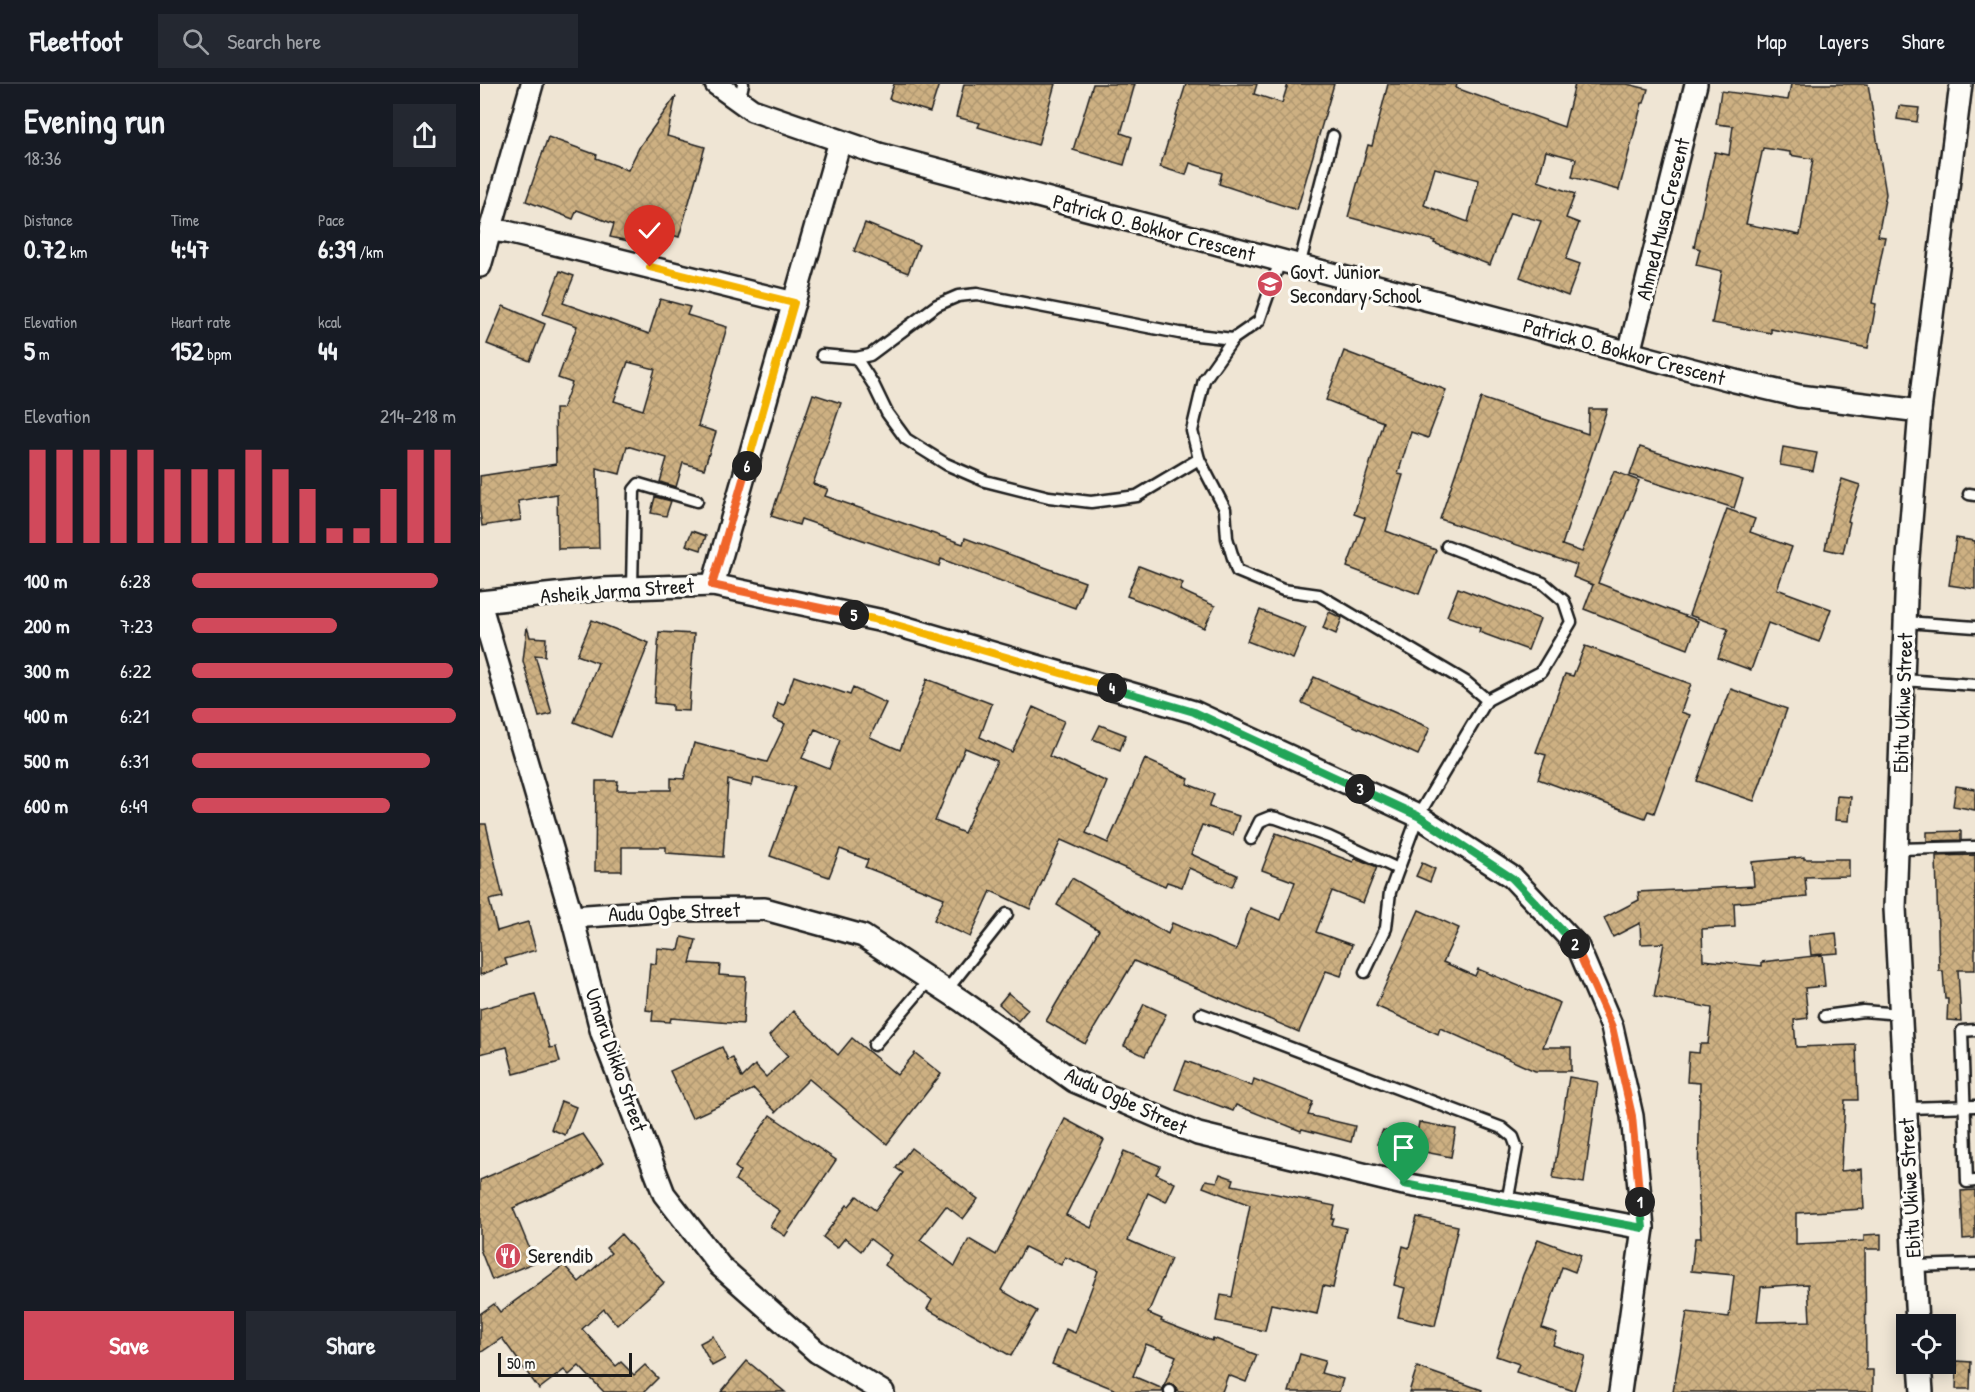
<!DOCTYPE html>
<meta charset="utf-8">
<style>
:root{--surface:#171b24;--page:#242831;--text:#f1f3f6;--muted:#9ea1a6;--line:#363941;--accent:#d1495b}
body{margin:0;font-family:"Patrick Hand",sans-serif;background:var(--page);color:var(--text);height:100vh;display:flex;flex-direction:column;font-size:22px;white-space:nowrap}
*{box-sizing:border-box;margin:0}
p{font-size:20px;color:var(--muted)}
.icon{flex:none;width:33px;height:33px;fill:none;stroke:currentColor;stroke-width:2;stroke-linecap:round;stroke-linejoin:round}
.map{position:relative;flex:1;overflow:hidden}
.panel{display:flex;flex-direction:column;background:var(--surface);width:480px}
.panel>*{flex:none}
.tools{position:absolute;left:1416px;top:1230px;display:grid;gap:12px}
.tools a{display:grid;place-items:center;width:60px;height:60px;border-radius:0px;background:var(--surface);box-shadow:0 3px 15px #0003;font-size:30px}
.scale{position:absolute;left:18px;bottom:15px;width:134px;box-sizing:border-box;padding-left:6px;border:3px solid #1c1c1c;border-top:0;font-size:16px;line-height:21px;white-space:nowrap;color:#1c1c1c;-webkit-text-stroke:4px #fdfcf7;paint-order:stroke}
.pin{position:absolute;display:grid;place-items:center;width:51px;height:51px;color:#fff;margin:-62px -26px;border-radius:50% 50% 50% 0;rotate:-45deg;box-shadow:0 0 6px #0007}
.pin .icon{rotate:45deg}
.km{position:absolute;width:30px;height:30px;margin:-15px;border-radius:50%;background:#222;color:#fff;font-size:16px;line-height:30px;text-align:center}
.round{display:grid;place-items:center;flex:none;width:63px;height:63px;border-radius:0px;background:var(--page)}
.overview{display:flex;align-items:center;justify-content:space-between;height:102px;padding:0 24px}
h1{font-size:33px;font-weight:700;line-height:45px}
.metrics{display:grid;grid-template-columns:repeat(3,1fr);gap:9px;height:102px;padding:6px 24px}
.metrics div{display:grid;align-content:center}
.metrics b{font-size:26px;font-weight:700}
.metrics small{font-size:16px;font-weight:400}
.metrics p{font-size:16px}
.chart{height:168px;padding:12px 24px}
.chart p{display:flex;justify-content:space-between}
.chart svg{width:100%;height:108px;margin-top:6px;stroke:var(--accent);stroke-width:6}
.cta{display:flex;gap:12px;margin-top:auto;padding:12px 24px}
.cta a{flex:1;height:69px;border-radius:0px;background:var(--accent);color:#fff;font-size:24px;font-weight:700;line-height:69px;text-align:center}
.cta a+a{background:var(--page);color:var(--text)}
ul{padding:0 24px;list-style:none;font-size:20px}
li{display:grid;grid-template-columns:96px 72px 1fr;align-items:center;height:45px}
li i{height:15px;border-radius:8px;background:var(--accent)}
header{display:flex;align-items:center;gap:36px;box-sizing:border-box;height:84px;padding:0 30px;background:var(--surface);border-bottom:2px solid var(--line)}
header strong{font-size:28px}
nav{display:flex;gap:33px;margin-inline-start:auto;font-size:21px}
.search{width:420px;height:54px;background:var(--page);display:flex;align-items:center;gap:15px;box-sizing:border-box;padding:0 21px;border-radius:0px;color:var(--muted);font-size:22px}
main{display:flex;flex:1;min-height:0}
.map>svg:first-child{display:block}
.building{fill:url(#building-cross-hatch);stroke:#1c1c1c;stroke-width:1.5;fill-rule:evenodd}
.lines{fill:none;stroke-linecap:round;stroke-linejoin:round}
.lane-casing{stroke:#1c1c1c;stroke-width:15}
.street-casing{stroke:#1c1c1c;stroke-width:26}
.lane{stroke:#fdfcf7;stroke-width:10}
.street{stroke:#fdfcf7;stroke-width:21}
.split-1-casing{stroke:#fff;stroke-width:12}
.split-2-casing{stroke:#fff;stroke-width:12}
.split-3-casing{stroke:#fff;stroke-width:12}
.split-4-casing{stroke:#fff;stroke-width:12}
.split-5-casing{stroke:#fff;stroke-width:12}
.split-6-casing{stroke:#fff;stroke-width:12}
.split-7-casing{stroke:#fff;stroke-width:12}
.split-1{stroke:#22a559;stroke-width:8}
.split-2{stroke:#f0652b;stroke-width:8}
.split-3{stroke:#22a559;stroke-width:8}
.split-4{stroke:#22a559;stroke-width:8}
.split-5{stroke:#f5b400;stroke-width:8}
.split-6{stroke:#f0652b;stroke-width:8}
.split-7{stroke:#f5b400;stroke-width:8}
.labels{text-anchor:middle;stroke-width:6;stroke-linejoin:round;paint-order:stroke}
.street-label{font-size:21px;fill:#1c1c1c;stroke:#fdfcf7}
.poi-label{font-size:21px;fill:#1c1c1c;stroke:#fdfcf7;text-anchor:start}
</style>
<header>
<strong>Fleetfoot</strong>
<div class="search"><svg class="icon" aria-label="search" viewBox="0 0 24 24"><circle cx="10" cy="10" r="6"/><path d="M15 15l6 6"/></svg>Search here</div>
<nav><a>Map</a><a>Layers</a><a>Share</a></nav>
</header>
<main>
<section class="panel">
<div class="overview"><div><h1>Evening run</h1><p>18:36</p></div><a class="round"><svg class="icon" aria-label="share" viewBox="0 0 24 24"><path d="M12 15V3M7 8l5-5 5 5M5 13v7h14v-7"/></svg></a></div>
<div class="metrics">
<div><p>Distance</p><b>0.72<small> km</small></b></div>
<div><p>Time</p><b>4:47</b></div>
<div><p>Pace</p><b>6:39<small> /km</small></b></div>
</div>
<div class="metrics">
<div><p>Elevation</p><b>5<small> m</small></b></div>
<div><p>Heart rate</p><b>152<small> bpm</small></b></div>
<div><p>kcal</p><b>44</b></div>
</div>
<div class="chart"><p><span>Elevation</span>214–218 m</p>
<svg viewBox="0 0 160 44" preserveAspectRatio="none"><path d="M5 44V6M15 44V6M25 44V6M35 44V6M45 44V6M55 44V14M65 44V14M75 44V14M85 44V6M95 44V14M105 44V22M115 44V38M125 44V38M135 44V22M145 44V6M155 44V6"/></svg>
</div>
<ul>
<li><b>100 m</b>6:28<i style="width:93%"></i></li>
<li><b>200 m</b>7:23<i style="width:55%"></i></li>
<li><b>300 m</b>6:22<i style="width:99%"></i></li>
<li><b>400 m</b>6:21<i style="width:100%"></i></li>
<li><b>500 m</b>6:31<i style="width:90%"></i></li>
<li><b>600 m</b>6:49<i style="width:75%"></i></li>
</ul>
<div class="cta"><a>Save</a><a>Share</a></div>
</section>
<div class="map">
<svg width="1495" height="1308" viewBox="0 0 1495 1308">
<defs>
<pattern id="building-cross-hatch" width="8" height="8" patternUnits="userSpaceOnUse" patternTransform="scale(1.5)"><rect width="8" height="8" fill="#cdb082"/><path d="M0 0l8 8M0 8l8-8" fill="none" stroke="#af9770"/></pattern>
</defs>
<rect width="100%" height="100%" fill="#efe5d4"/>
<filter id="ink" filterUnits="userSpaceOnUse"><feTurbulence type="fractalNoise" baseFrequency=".0167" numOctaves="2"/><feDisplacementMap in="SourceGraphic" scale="12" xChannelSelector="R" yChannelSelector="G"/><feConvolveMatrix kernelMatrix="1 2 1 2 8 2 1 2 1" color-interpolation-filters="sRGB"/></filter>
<g filter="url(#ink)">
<g class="building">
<path d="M414 0H459L450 28 409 15Z"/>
<path d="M484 0H575L558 61 498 43 500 39 476 33Z"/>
<path d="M613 0H655L641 49 652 53 644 81 593 66Z"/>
<path d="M706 0H777L774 10 802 19 808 0H854L817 126 739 100 742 89 710 79 706 91 680 83Z"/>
<path d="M908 0H977L976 4 1084 43 1095 0H1147L1168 5 1164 19H1162L1139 106 1092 93 1096 75 1066 67 1058 97 1095 110 1086 134 1099 139 1086 175 1100 180 1088 212 1040 193 1061 137 1030 129 1010 181 954 159 955 157 868 133 888 61 892 62ZM955 84 999 96 988 138 944 121Z"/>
<path d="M1311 0H1388L1406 110 1398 152 1405 153 1392 219 1396 220 1388 264 1291 245V249L1232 239 1242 187 1216 181 1220 165 1214 163 1235 68 1249 71 1253 42 1236 40 1241 7 1308 16ZM1283 64 1310 68V71L1333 75 1320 151 1266 140Z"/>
<path d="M196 12 187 52 225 63 199 153 158 141 153 158 130 153 134 140 97 126 93 135 46 117 68 53 117 71 116 74 148 86 160 62Z"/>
<path d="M1419 22 1439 24 1437 38 1417 35Z"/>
<path d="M385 139 439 161 428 189 374 167Z"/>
<path d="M80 187 94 192 83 219 169 250 180 215 210 223 207 231 247 243 218 342 236 348 224 385 203 379 196 403 180 398 187 374 147 362 140 390 117 384 119 464 78 465 77 410 38 417 41 436 2 442 0 428V392L76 380 75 325H82L92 299 78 294 97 242 63 230ZM148 278 175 285 163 326 134 317Z"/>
<path d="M23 222 65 240 50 277 7 260Z"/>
<path d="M864 267 966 306 948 354 931 348 918 390 923 391 906 447 956 466 939 510 867 483 885 434 874 430 903 338 846 316Z"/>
<path d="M333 310 361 319 333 400 348 405 345 412 483 460 485 454 605 498 595 524 461 475 459 482 321 435 319 441 291 432Z"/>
<path d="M1001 314 1108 350 1109 325H1127L1082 461 1102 468 1134 387 1159 397 1118 499 1218 537 1208 565 1104 525 1113 501 1093 493 1097 481 960 435Z"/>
<path d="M1160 363 1263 396 1254 424 1150 391Z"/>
<path d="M1303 363 1337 369 1333 387 1300 381Z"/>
<path d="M1362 395 1380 401 1368 437 1370 438 1363 469 1345 465 1353 425Z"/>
<path d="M175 413 191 417 186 432 171 429Z"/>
<path d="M1247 425 1275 435 1270 448 1312 463 1297 505 1351 525 1339 558 1288 539 1271 586 1238 574 1248 545 1209 531Z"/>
<path d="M212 447 226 452 221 466 206 461Z"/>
<path d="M1476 454 1495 457V505L1469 501Z"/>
<path d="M659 482 703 499 700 506 735 522 724 544 692 529 647 512Z"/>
<path d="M978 504 1060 535 1048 566 999 548 1000 544 967 532Z"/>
<path d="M780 526 826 544 813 575 767 557Z"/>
<path d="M849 528 862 534 856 550 843 544Z"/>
<path d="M112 536 169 559 131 653 94 638 118 579 97 571Z"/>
<path d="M47 543 50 553 66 554 65 572 55 571 72 630 59 633 43 577Z"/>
<path d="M179 548 214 550 209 627 192 626V621L174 619Z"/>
<path d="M1105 562 1211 600 1201 628 1210 631 1174 729 1168 727 1165 734 1058 695 1066 671 1056 668 1085 590 1093 592Z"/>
<path d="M314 592 370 611 373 604 406 619 390 653 420 666 447 595 512 620 500 653 532 668 553 623 584 637 569 672 627 698 606 749 628 759 665 675 709 695 707 700 734 710 729 723 759 732 753 751 722 741 711 770 757 791 752 803 709 784 702 803 687 798 685 802 581 756 550 825 511 807 490 853 454 836 464 814 385 783 388 776 360 765 349 793 290 772 315 703 274 694 272 702 248 696 243 773 186 769V763H142V787H115L116 697H138L137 706H191V694L204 695 214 659 287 678 305 640 293 635 298 619 304 621ZM335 645 360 656 349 685 322 674ZM485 664 517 677 484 749 455 737Z"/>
<path d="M834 593 950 644 938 671 822 619Z"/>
<path d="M1251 605 1307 625 1274 717 1217 697Z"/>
<path d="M620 641 646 651 640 666 613 655Z"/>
<path d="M1476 702 1495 705V726L1473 722Z"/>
<path d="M1357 712 1371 713 1369 737 1355 736Z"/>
<path d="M0 740H6L23 813 9 816 17 847 48 838 56 866 25 875 27 881 0 891Z"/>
<path d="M1481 747V756L1447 757V748Z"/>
<path d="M796 749 873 778 875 774 897 783 883 819 852 807 836 848 872 861 861 892 846 887 819 948 654 877 605 960 566 937 619 846 577 821 592 794 688 850 692 839 756 866 770 824 801 836 815 798 782 786Z"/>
<path d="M1495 771V886H1478L1481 937 1467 936 1468 915H1465L1463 887H1459L1456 772Z"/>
<path d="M1324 773V775H1369V792L1325 793 1327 813 1254 819 1255 843 1222 845 1223 876 1282 882V878L1342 871 1345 902 1325 904 1328 934 1314 936 1316 963 1376 961 1378 1016H1365L1361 1087 1382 1085 1384 1125 1316 1129V1160L1384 1157V1151L1401 1150V1165H1385L1386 1286H1393V1308H1193L1207 1228 1249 1233 1254 1191 1211 1187 1215 1154H1221L1218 1099 1220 999 1207 998 1209 968 1219 969 1220 960H1228L1232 924 1174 913 1184 859 1161 860 1160 839 1133 853 1124 834 1159 816 1158 808 1274 802 1272 778ZM1328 1200 1330 1237 1277 1238 1281 1203Z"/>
<path d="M942 779 955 785 950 798 936 792Z"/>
<path d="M939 826 979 844 963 878 995 892 998 885 1080 919 1063 963H1091V987H1055L960 944 958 950 896 922Z"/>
<path d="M1356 849 1358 869 1331 871 1329 852Z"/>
<path d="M202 853 216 856 210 879 240 881 239 891 266 893 263 940 191 934 190 938 172 937 173 927 166 926 170 879 176 880 177 864 199 866Z"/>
<path d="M528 909 548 925 538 937 519 920Z"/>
<path d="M55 910 70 964 76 963 80 978 34 990 27 963 0 970V925Z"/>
<path d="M664 920 686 930 665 972 644 962Z"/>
<path d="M313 927 358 971 372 954 417 991 435 969 461 990 407 1060 329 995 296 1028 274 1005 212 1034 190 987 242 963 248 976 253 974 262 994 275 981 286 993 308 972 289 952Z"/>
<path d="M706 977 772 1002 774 995 833 1018 828 1031 875 1042 871 1058 822 1045 821 1047 756 1021 753 1027 695 1005Z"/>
<path d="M1089 993 1118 998 1104 1099 1073 1094Z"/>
<path d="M81 1017 96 1023 85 1051 71 1045Z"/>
<path d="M290 1031 356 1076 305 1152 290 1142 300 1127 255 1096 260 1087 255 1083Z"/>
<path d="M585 1035 624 1056 586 1131 611 1144 644 1067 680 1082 676 1090 695 1099 686 1118 668 1109 648 1156 691 1175 668 1229 682 1235 681 1237 732 1257 733 1254 777 1271 766 1298 748 1291 742 1308H698L696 1303 691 1300 684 1303 682 1308H641L572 1280 586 1245 595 1249 618 1187 585 1173 581 1181 545 1163 521 1206 557 1227 531 1272 447 1225 452 1216 405 1181 411 1171 390 1155 381 1167 365 1154 357 1164 343 1153 367 1121 369 1122 377 1112 395 1126 423 1089 416 1084 431 1064 498 1115 483 1135 466 1122 440 1156 475 1182 489 1155 516 1171ZM666 1260 696 1272 683 1305 653 1292Z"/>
<path d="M939 1038 976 1045 971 1073 934 1066Z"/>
<path d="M903 1046 928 1055 923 1070 897 1060Z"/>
<path d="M103 1050 123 1079 104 1093 33 1124 55 1178 12 1196 0 1165V1096Z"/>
<path d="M740 1090 754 1095 752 1101 855 1122 852 1135H854L852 1141 866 1144 853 1204 843 1202 837 1230 791 1220 785 1247 736 1237 741 1211 752 1213 770 1121 723 1103 726 1096 737 1098Z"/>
<path d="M1495 1106V1154L1483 1155 1481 1107Z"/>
<path d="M937 1133 978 1142 955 1242 918 1233 925 1204 914 1201 923 1162 929 1164Z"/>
<path d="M141 1150 184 1199 137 1241 124 1225 102 1245 136 1282 141 1278 154 1291 165 1281 178 1294 164 1308H124L99 1282 89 1291 84 1286 59 1305 22 1254 0 1269V1230L14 1220 20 1228 84 1181 99 1198 131 1169 126 1164Z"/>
<path d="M1058 1155 1101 1171 1095 1188 1082 1183 1062 1244 1077 1249 1073 1261 1105 1272 1094 1307 1036 1288 1039 1280 1016 1272 1043 1191Z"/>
<path d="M233 1252 245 1275 232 1282 220 1259Z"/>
<path d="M820 1270 845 1277 841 1289 863 1295 859 1308H809Z"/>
<path d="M267 1277 305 1308H241Z"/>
<path d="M1477 1277 1491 1278 1490 1305H1476Z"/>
<path d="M937 1283 1002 1306 1001 1308H929Z"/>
</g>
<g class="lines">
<g class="lane-casing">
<g id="lane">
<path d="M259 17 263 0"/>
<path d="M800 177 779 237 753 255 724 296 712 347 719 375 745 425 747 454 757 487 803 506 839 511 986 598 1007 616 938 732 910 808 906 844 885 888"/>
<path d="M819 182 853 52"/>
<path d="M342 271 376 274 390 271 457 221 478 212 497 210 699 249 753 255"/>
<path d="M376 274 393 300 407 329 426 355 466 380 505 397 569 413 611 418 657 412 719 375"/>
<path d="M1489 410 1495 411"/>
<path d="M967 462 1063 499 1084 517 1091 538 1061 588 1007 616"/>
<path d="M152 504 154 406 159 400 217 417"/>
<path d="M1426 538 1495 543"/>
<path d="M1423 596 1495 601"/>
<path d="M771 755 780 737 790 733 796 734 849 753 918 785"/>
<path d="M1418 765 1495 763"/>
<path d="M466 907 527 830"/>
<path d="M721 930 1022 1044 1033 1053 1037 1064 1027 1119"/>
<path d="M1345 932 1383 927 1421 930"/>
<path d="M1495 946 1482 947 1487 1098 1495 1097"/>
<path d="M394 961 449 896"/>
<path d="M1427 1024 1495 1022"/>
<path d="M1434 1182 1495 1180"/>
<path d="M690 1308V1307"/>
</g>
</g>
<g class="street-casing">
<g id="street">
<path d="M236 0 272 26 399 70 1255 297 1319 312 1440 327"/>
<path d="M10 146 27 148 314 219"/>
<path d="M0 182 52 0"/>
<path d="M1149 269 1216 0"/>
<path d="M233 501 360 57"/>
<path d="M0 518 122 505 233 501 403 537 714 628 938 732 1032 793 1098 863 1132 943 1152 1032 1163 1144 1140 1308"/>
<path d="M0 519 92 833 122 949 184 1110 240 1182 337 1268 403 1308"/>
<path d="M92 833 193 826 285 825 383 852 482 917 594 997 718 1050 924 1100 1163 1144"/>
<path d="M1437 1240 1415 824 1423 596 1427 486 1440 327 1481 0"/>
<path d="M1440 1280 1442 1308"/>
</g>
</g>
<use href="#lane" class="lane"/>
<use href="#street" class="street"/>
</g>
</g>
<g class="lines" filter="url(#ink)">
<g class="split-1-casing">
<path id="split-1" d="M924 1100 1163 1144 1160 1118"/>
</g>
<g class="split-2-casing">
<path id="split-2" d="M1095 860 1132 943 1152 1032 1160 1118"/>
</g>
<g class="split-3-casing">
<path id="split-3" d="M880 705 938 732 1032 794 1095 860"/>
</g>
<g class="split-4-casing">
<path id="split-4" d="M632 604 714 628 880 705"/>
</g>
<g class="split-5-casing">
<path id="split-5" d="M374 531 403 537 632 604"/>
</g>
<g class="split-6-casing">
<path id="split-6" d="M267 382 232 501 374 531"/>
</g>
<g class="split-7-casing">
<path id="split-7" d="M170 183 314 219 267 382"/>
</g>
<use href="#split-1" class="split-1"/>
<use href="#split-2" class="split-2"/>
<use href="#split-3" class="split-3"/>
<use href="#split-4" class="split-4"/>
<use href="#split-5" class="split-5"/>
<use href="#split-6" class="split-6"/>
<use href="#split-7" class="split-7"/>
</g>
<defs>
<g id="school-disc" transform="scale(1.35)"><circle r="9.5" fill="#d1495b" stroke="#fdfcf7"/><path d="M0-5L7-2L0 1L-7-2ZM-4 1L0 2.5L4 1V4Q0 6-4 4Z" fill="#fff"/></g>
<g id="restaurant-disc" transform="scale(1.35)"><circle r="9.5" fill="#d1495b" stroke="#fdfcf7"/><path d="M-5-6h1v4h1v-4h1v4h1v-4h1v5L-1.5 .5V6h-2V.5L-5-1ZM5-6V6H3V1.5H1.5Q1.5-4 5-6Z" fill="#fff"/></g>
</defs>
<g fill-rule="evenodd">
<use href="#school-disc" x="790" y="200"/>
<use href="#restaurant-disc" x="28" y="1172"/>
</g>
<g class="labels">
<g class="street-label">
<text transform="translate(1183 135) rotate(-76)" y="7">Ahmed Musa Crescent</text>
<text transform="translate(674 144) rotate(15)" y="7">Patrick O. Bokkor Crescent</text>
<text transform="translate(1144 268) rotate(15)" y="7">Patrick O. Bokkor Crescent</text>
<text transform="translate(137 507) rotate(-4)" y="7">Asheik Jarma Street</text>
<text transform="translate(1423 619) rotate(-88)" y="7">Ebitu Ukiwe Street</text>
<text transform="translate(194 828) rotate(-2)" y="7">Audu Ogbe Street</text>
<text transform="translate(136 976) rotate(71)" y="7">Umaru Dikko Street</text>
<text transform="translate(646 1017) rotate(25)" y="7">Audu Ogbe Street</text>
<text transform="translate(1430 1104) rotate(-93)" y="7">Ebitu Ukiwe Street</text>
</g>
<g class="poi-label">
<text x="810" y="195">Govt. Junior<tspan x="810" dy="24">Secondary School</tspan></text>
<text x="48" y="1179">Serendib</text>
</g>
</g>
</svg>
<div class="tools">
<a><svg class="icon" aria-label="locate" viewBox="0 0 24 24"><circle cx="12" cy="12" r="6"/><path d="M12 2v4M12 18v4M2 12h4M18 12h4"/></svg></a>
</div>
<div class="scale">50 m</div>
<div class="pin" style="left:924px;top:1100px;background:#1e9e55"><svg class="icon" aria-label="arrive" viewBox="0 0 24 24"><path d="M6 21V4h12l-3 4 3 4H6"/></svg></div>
<div class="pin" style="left:170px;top:183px;background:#d93025"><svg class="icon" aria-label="check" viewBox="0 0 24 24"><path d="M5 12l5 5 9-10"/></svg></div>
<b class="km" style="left:1160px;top:1118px">1</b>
<b class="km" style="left:1095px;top:860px">2</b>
<b class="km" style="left:880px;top:705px">3</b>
<b class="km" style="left:632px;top:604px">4</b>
<b class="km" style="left:374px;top:531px">5</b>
<b class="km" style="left:267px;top:382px">6</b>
</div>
</main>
